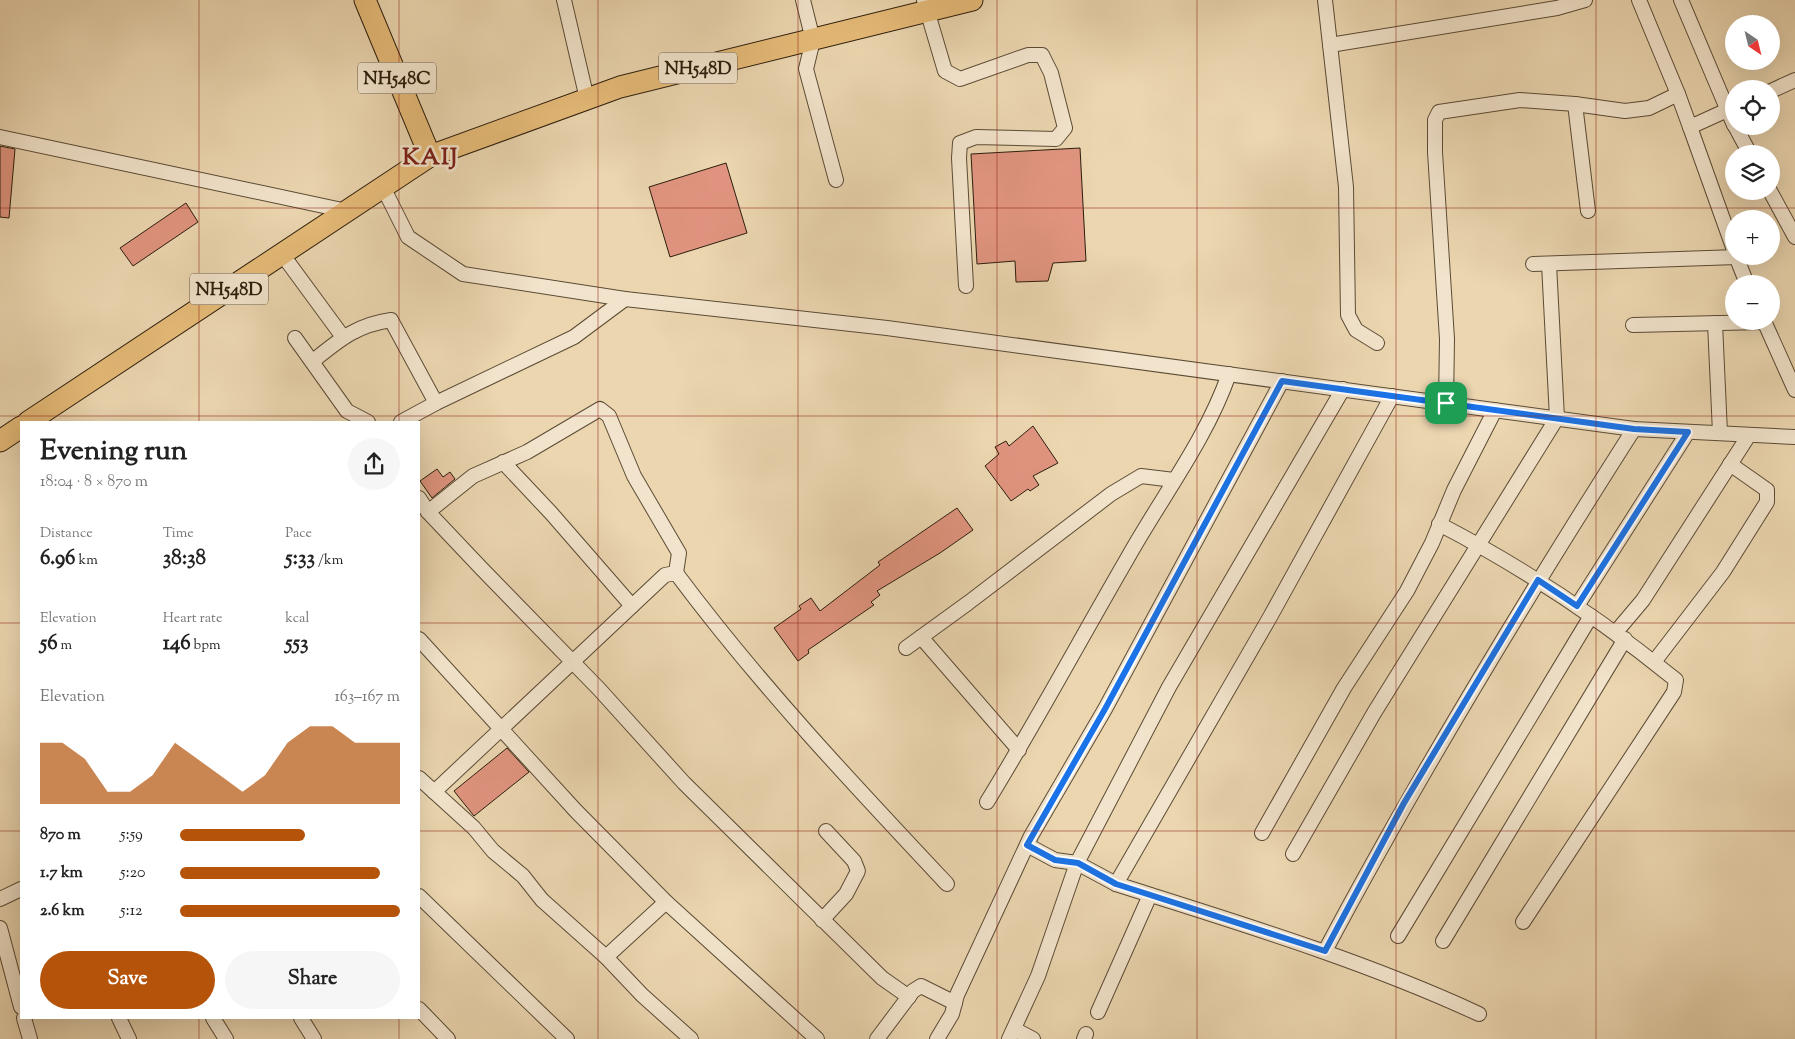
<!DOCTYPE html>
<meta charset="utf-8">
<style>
:root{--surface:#fff;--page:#f6f6f6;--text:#222;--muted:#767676;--accent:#b45309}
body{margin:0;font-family:"Sorts Mill Goudy",serif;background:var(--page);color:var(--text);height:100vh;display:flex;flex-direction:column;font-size:19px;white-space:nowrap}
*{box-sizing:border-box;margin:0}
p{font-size:16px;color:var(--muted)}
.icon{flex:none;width:28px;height:28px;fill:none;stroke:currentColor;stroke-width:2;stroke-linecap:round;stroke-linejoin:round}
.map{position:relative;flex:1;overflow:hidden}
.details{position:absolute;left:20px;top:421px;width:400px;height:598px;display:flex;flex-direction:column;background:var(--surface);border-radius:0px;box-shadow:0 5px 20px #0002}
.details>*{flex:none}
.needle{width:32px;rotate:145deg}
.tools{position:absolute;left:1725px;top:15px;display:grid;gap:10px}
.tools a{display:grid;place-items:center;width:55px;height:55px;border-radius:50%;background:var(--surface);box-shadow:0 5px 20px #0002;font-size:25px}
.pin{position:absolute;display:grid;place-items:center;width:42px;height:42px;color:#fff;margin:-21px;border-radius:10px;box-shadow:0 2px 8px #0006}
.round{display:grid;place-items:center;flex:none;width:52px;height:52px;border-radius:26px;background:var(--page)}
.headline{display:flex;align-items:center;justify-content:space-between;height:85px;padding:0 20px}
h1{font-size:28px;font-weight:700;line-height:38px}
.figures{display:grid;grid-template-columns:repeat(3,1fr);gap:8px;height:85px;padding:5px 20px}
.figures div{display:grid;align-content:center}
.figures b{font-size:21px;font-weight:700}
.figures small{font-size:14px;font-weight:400}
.figures p{font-size:14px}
.chart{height:140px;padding:10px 20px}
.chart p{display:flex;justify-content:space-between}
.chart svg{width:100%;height:90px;margin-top:5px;fill:var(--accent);opacity:.7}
.cta{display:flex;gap:10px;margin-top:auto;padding:10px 20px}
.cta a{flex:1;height:58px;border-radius:30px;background:var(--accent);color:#fff;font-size:20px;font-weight:700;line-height:58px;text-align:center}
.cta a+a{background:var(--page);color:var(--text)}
ul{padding:0 20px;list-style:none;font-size:16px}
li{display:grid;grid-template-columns:80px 60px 1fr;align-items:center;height:38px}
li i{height:12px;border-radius:6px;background:var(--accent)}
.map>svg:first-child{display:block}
.building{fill:#e0947f;stroke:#2b1d0c}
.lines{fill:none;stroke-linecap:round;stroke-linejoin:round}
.minor-casing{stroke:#5b4b35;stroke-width:16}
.highway-casing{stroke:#2b1d0c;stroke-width:23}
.minor{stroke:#f2e4cc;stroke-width:14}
.highway{stroke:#e6bb78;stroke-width:21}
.route-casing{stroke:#fff;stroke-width:10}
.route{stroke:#1a73e8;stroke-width:6}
.grid{fill:none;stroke:#8f2418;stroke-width:1;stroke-opacity:0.55}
.labels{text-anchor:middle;stroke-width:5;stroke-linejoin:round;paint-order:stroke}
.shield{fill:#f2e4cc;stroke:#675946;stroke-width:1}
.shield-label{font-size:18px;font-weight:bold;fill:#2b1d0c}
.district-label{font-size:24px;font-weight:bold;letter-spacing:1px;fill:#7a1f14;stroke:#f2e4cc}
</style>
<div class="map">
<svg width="1795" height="1039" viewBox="0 0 1795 1039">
<rect width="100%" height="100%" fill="#ebd6b0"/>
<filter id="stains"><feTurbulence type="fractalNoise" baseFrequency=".004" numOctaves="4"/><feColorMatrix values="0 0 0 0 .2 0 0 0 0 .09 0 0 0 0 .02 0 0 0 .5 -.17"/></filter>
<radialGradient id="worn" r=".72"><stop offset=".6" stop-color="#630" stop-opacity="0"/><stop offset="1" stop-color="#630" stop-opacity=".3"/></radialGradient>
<g class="building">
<path d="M0 146 15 149 9 218 0 217Z"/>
<path d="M1080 148 1086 261 1053 263 1048 281 1016 282 1015 261 977 264 971 154Z"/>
<path d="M726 163 747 233 670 257 649 187Z"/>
<path d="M186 203 198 222 133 266 120 248Z"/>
<path d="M1033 426 1058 463 1033 476 1039 485 1030 491 1028 489 1011 501 985 466 999 454 995 447 1006 441 1009 446Z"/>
<path d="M437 469 443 477 450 472 455 479 432 498 420 481Z"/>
<path d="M957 508 973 530 940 553 877 591 880 595 871 602 874 605 808 650 809 653 798 661 774 628 801 609 799 606 811 598 820 611 880 565 878 562Z"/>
<path d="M507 748 529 772 474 816 454 791Z"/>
</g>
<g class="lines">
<g class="minor-casing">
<g id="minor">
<path d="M564 0 587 99"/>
<path d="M803 0 813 40 806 69 836 180"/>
<path d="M924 0 945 71 960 79 1028 55H1042L1051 73 1065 128 1056 139 976 137 960 143 959 158 966 286"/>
<path d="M1325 0 1346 187 1348 315 1356 330 1377 343"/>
<path d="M1639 0 1678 94"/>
<path d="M1681 0 1734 125"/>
<path d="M1330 45 1557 8 1585 0"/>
<path d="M1771 91 1795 80"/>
<path d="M1575 104 1588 211"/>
<path d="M1735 126 1750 154"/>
<path d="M1690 127 1734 250"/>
<path d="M0 137 347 211"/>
<path d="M383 187 408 237 463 274 625 299 887 328 1634 429 1795 437"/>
<path d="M1770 191 1795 237"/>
<path d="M282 254 343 337"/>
<path d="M1736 256 1747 284"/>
<path d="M1533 264 1737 257"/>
<path d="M1764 321 1795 390"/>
<path d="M1715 323 1720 433"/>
<path d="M1633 325 1764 322"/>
<path d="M295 338 347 411 368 422"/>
<path d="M313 361C339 340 356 325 391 320L436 403"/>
<path d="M1392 396 1270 617 1116 884C1239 923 1362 960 1479 1014"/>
<path d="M1446 403 1447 339 1435 152V120L1439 112 1520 100 1575 104 1625 111 1649 108 1678 94 1690 127 1734 107"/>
<path d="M401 422 436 403 574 337 625 299"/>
<path d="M503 462 551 513 632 606"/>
<path d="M419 498 428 512 482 569 599 689 684 783 882 978 909 997"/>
<path d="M428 512 473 476 527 452 600 409 609 416 634 476 679 553 676 573"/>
<path d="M1439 524C1524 568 1602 620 1676 680L1674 692 1523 922"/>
<path d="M1577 606 1688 432"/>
<path d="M1616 632 1643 600 1749 435"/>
<path d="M921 637 1019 750"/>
<path d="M419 639 576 811 666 902 817 1039"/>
<path d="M906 648 968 603 1111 494 1141 476 1174 480"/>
<path d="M1654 662 1723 572 1767 502V490L1730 464"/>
<path d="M419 778 474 828 493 851 523 876 542 900 606 957 642 995 691 1039"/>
<path d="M434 792 665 575 676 573C758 683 853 784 947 884"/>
<path d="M987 802C1036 722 1080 640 1127 559 1161 498 1206 440 1229 374"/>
<path d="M1262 833 1344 688 1407 591 1432 543 1454 490 1495 410"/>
<path d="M1027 845 1055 860 1077 863 1116 884"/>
<path d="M1293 854 1374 713 1557 418 1549 264"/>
<path d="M419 896 567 1039"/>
<path d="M0 899 21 889"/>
<path d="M822 920 846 894 858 871 854 861 826 831"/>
<path d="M0 928 21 1007"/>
<path d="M1398 936 1591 616"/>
<path d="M1443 941 1625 639"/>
<path d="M1325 951C1420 772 1525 600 1634 429"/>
<path d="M606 957 666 902"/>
<path d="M419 1009 448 1039"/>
<path d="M1098 1012 1150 895"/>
<path d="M24 1018 30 1039"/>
<path d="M119 1018 129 1039"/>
<path d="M213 1018 226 1039"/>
<path d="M301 1018 314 1039"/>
<path d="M1014 1029 1033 1039"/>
<path d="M877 1039 913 991 921 986 955 1003"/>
<path d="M937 1039 952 1014 957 995 1031 836 1105 709 1282 381"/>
<path d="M1009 1039 1038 976 1077 863 1169 687 1343 389"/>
<path d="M1084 1039 1086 1034"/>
</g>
</g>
<g class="highway-casing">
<g id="highway">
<path d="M365 0 430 156"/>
<path d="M28 422 430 156 620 87 972 0"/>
<path d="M0 441 21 427"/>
</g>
</g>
<use href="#minor" class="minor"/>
<use href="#highway" class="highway"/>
</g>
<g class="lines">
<g class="route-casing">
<path id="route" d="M1282 381 1634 429 1688 432 1577 606 1538 580 1404 803 1325 951 1116 884 1078 863 1055 860 1027 845 1105 709Z"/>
</g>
<use href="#route" class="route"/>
</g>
<path class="grid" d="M199 0V422M399 0V422M598 0V1039M798 0V1039M997 0V1039M1197 0V1039M1396 0V1039M1596 0V1039M0 208H1795M0 416H1795M0 623H21M419 623H1795M0 831H21M419 831H1795M199 1018V1039M399 1018V1039"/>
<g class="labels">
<g class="shield">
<rect x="659" y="52.5" width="78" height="31" rx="4"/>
<rect x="358" y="62.5" width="78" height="31" rx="4"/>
<rect x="190" y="273.5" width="78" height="31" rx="4"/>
</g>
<g class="shield-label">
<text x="698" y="74">NH548D</text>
<text x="397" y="84">NH548C</text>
<text x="229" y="295">NH548D</text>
</g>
<g class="district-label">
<text x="430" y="164">KAIJ</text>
</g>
</g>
<rect width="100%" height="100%" filter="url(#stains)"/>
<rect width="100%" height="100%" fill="url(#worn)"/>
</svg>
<div class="tools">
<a><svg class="needle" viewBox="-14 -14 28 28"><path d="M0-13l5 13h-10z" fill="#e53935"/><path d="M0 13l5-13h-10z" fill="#767676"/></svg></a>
<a><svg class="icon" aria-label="locate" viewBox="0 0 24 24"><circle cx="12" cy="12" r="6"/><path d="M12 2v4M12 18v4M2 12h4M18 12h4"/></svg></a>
<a><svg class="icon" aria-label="layers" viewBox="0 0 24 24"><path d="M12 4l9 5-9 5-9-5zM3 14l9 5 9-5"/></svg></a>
<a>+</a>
<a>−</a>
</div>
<div class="pin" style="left:1446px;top:403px;background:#1e9e55"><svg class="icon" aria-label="arrive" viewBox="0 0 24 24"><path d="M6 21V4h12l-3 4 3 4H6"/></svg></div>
<section class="details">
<div class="headline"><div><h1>Evening run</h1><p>18:04 · 8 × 870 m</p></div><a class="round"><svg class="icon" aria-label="share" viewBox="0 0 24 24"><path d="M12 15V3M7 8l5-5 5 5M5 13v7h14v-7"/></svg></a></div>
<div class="figures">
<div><p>Distance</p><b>6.96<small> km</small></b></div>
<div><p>Time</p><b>38:38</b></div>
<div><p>Pace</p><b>5:33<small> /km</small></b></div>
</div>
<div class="figures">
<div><p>Elevation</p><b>56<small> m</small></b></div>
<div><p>Heart rate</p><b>146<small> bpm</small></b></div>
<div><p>kcal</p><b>553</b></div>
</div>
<div class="chart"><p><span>Elevation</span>163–167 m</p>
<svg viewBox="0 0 160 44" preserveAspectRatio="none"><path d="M0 44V14L10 14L20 22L30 38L40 38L50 30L60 14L70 22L80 30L90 38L100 30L110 14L120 6L130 6L140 14L150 14L160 14V44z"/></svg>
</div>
<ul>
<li><b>870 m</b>5:59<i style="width:57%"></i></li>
<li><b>1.7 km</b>5:20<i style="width:91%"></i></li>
<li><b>2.6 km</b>5:12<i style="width:100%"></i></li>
</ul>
<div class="cta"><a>Save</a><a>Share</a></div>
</section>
</div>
